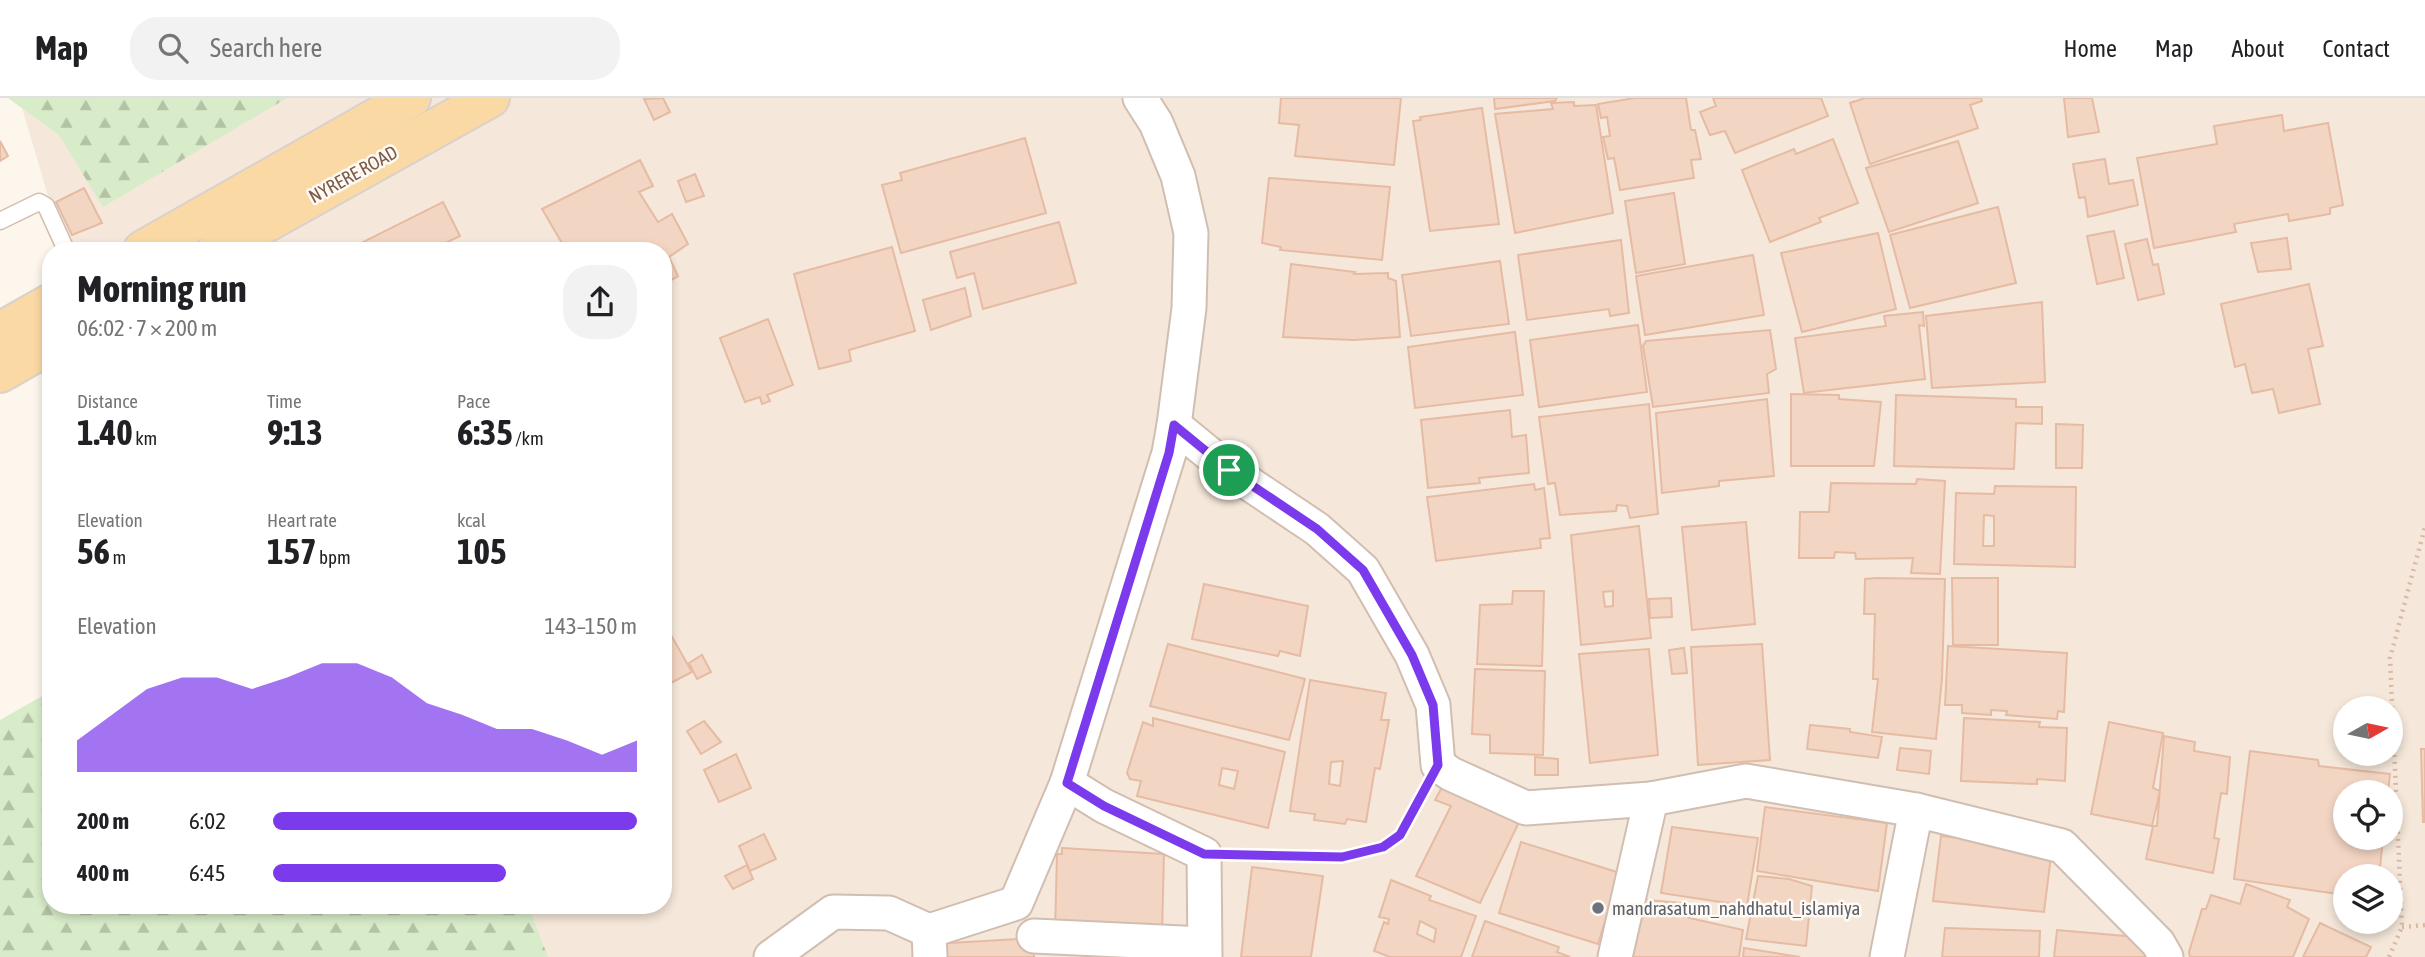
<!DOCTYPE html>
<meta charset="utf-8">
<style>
:root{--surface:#fff;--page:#f2f2f2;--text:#202124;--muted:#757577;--line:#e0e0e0;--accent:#7c3aed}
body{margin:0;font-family:"Asap Condensed",sans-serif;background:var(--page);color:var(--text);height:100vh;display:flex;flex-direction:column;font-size:26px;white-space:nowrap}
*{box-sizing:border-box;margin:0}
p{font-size:23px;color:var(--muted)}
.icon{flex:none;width:38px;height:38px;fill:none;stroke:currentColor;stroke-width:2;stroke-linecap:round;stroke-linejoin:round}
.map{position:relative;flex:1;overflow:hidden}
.details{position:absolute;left:42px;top:144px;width:630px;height:672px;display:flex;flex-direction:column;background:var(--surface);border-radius:28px;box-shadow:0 4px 10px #0003}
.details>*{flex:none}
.needle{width:46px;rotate:81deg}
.controls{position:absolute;left:2333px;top:598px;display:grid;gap:14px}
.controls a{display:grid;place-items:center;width:70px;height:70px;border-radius:50%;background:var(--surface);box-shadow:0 4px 10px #0003;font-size:35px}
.pin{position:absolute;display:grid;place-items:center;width:60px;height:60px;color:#fff;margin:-30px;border:4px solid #fff;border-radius:50%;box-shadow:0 2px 7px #0007}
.round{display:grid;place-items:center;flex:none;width:74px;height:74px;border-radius:28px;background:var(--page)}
.summary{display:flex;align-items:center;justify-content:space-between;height:119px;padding:0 35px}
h1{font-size:38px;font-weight:700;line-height:52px}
.figures{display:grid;grid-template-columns:repeat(3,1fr);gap:10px;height:119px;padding:7px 35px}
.figures div{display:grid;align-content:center}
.figures b{font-size:35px;font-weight:700}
.figures small{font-size:19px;font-weight:400}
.figures p{font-size:19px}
.chart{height:196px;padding:14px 35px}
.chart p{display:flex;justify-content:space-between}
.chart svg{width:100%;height:126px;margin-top:7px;fill:var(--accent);opacity:.7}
ul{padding:0 35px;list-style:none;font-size:23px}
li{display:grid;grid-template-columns:112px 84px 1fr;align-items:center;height:52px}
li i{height:18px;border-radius:9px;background:var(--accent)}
header{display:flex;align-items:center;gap:42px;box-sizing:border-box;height:98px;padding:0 35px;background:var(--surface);border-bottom:2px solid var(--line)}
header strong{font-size:33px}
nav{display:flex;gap:38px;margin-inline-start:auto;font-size:24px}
.search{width:490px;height:63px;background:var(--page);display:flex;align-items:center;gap:18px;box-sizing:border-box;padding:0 24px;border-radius:28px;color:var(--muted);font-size:26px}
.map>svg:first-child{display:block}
.residential{fill:#f5e8da;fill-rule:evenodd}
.forest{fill:url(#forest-firs)}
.building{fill:#f3d5c3;stroke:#e6bba3;stroke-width:2;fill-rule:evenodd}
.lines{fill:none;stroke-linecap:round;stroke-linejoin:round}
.service-casing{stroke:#d1beb0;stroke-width:19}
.minor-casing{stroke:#d1beb0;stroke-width:37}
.primary-casing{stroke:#dad1cd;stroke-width:42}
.path{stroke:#d9b8a5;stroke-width:4.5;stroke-dasharray:2 5;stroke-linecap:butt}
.service{stroke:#fff;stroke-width:16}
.minor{stroke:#fff;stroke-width:33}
.primary{stroke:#fbd9a5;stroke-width:38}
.route-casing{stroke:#fff;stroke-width:14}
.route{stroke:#7c3aed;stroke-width:9}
.worship-dot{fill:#6b7280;stroke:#fffaf3;stroke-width:2.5}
.labels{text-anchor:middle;stroke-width:5;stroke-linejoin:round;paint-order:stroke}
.street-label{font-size:19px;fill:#7a5c4d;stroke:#fffaf3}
.worship-label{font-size:19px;fill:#5b616d;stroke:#fffaf3;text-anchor:start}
</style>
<header>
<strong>Map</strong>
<div class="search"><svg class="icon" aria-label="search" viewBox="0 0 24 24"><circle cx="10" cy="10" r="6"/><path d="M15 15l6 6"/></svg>Search here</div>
<nav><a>Home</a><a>Map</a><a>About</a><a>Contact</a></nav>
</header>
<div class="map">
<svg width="2425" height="859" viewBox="0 0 2425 859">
<defs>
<pattern id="forest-firs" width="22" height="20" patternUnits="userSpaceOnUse" patternTransform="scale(1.75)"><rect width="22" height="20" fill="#d8ecc9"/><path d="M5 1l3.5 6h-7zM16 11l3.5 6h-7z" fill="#b4c2a5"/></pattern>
</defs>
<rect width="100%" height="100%" fill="#fdf6ec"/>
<path class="residential" d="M19 0H2425V859H154L255 807H663V152H64ZM2345 611H2390V656H2345ZM2345 695H2390V740H2345ZM2345 779H2390V824H2345Z"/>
<g class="forest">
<path d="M8 0H287L103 109 59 37Z"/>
<path d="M51 593V807H528L548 859H0V622Z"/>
</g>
<g class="building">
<path d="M663 0 670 14 654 22 644 1Z"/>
<path d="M1281 0H1401L1394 67 1295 58 1299 27 1279 25Z"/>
<path d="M1494 0H1557L1555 3 1495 11Z"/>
<path d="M1635 0H1686L1691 32H1695L1701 61 1691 62 1694 80 1620 92 1614 60 1608 61 1603 39 1610 38 1607 19 1601 20 1598 6Z"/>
<path d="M1713 0H1821L1828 18 1735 55 1725 33 1710 37 1700 14 1716 8Z"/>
<path d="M1865 0H1981L1982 3 1970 7 1978 30 1870 66 1850 5Z"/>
<path d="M2064 0H2092L2099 34 2068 39Z"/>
<path d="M1574 4V8L1596 7 1613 115 1515 135 1495 16 1553 11 1551 5Z"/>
<path d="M1482 10 1499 126 1430 133 1413 23 1421 22 1420 19Z"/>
<path d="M2282 17 2284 33 2328 25 2343 107 2330 110V116L2289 123 2288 116 2234 126 2236 134 2154 150 2137 60 2217 46 2214 28Z"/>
<path d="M1025 40 1046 115 901 155 882 87 902 82 900 75Z"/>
<path d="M1833 41 1858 105 1819 120 1821 124 1770 144 1742 72 1794 51 1796 56Z"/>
<path d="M0 43 8 58 0 63Z"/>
<path d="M1958 43 1978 105 1889 134 1866 70Z"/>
<path d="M2105 61 2109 86 2133 82 2138 107 2088 119 2085 99 2079 100 2073 66Z"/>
<path d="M640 62 653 88 639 94 658 124 672 116 688 146 669 159 678 178 663 187V152H566L542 111Z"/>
<path d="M695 76 704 98 686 104 678 83Z"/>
<path d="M1269 80 1390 89 1382 162 1280 152 1281 149 1262 145Z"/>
<path d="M84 90 102 125 72 137 56 104Z"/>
<path d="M1674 95 1685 166 1636 175 1625 103Z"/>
<path d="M443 104 460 138 431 152H358L355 148Z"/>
<path d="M1998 109 2016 185 1910 210 1890 137Z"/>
<path d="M1059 124 1076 185 983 211 974 175 957 180 950 154Z"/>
<path d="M2114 133 2124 180 2097 186 2087 138Z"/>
<path d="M1878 135 1896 211 1802 234 1781 155Z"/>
<path d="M2287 140 2291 171 2258 174 2251 145Z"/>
<path d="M2147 141 2153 167 2158 166 2164 196 2138 202 2125 146Z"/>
<path d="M1621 142 1629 215 1610 218 1609 211 1527 222 1518 157Z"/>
<path d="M892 149 915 233 849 252 851 263 819 271 794 176Z"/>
<path d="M1753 157 1764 217 1645 237 1636 178Z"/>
<path d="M1500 163 1509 226 1411 238 1402 177Z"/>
<path d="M1291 166 1355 174 1354 176 1388 175V180L1396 183 1400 239 1354 242 1283 239Z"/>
<path d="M2309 186 2323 248 2308 251 2320 306 2279 315 2273 291 2252 295 2245 266 2235 269 2221 206Z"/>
<path d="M965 190 971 218 931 232 923 202Z"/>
<path d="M2042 204 2045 284 1932 290 1926 218Z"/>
<path d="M1923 214 1924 228 1919 227 1925 281 1804 295 1795 240 1886 228 1884 218Z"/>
<path d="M768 221 793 287 767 297 770 303 762 306 760 299 745 304 720 240Z"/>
<path d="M1638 227 1647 294 1539 309 1530 242Z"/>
<path d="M1770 232 1776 271 1767 276 1769 295 1653 309 1643 248 1646 243Z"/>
<path d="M1515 234 1523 297 1415 310 1408 249Z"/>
<path d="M1791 296 1839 297V301L1881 304 1874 368H1791Z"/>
<path d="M1896 297 2016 301V309H2042V326L2016 325 2014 371 1894 368Z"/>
<path d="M1767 301 1774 378 1719 383V388L1662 395 1656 315Z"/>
<path d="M1649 306 1658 416 1630 420 1627 408 1617 407 1616 413 1560 417 1555 385 1548 386 1539 319Z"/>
<path d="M1510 312 1512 339 1526 337 1529 375 1479 380 1480 385 1428 390 1421 322Z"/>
<path d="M2056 326 2083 327 2082 370H2056Z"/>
<path d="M1917 381 1945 383 1940 476 1911 475 1913 460 1856 461 1855 455 1835 454 1834 460H1799L1800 414H1829L1831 385 1916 386Z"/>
<path d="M1534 386 1535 392 1544 390 1550 440 1540 441 1541 450 1436 463 1427 399Z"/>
<path d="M1995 388 2076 389 2075 469 1954 466 1956 395 1994 396ZM1984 417 1994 418V448H1983Z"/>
<path d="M1746 424 1755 526 1692 532 1682 429Z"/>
<path d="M1639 428 1651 540 1581 547 1571 437ZM1613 493V508L1605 509 1603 494Z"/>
<path d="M1876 480 1945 481 1942 581 1936 641 1872 634 1878 581H1873L1875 516H1864L1865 481Z"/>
<path d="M1952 480H1998V547H1953Z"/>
<path d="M1204 486 1308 508 1300 558 1280 553 1278 558 1192 541Z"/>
<path d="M1513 493H1544L1542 568 1477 566 1480 507 1512 506Z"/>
<path d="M1671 500 1672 519 1650 520 1649 501Z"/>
<path d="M663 523 692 574 663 589Z"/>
<path d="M1168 546 1305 581 1289 642 1150 608Z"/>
<path d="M1762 546 1770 662 1698 667 1691 549Z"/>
<path d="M1948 548 2067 555 2064 614 2058 613 2057 621 2006 617 2007 613 1991 612V617L1962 615V607H1945Z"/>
<path d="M1684 550 1687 575 1672 576 1669 552Z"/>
<path d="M1649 551 1658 657 1590 665 1579 556Z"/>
<path d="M702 557 711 574 697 581 689 565Z"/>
<path d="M1475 571 1545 573 1543 657 1490 655V637L1472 636Z"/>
<path d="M1310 582 1386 595 1381 622H1389L1380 671 1375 670 1366 724 1347 721 1345 726 1314 722 1315 716 1290 713ZM1343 663 1340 688 1329 686 1331 664Z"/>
<path d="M1153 620 1285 654 1268 730 1137 698 1141 683 1130 681 1127 675 1143 624 1153 628ZM1222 670 1238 673 1234 691 1219 687Z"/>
<path d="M1964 620 2040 624 2039 629 2067 630 2065 683 2037 681V686L1961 683Z"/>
<path d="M704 623 721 644 701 656 687 633Z"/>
<path d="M2109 624 2163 635 2153 690 2160 693 2152 728 2091 716Z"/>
<path d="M1810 627 1850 631V634L1882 639 1878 660 1807 651Z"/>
<path d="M2164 638 2195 644 2194 653 2230 659 2227 696 2221 695 2214 740 2219 741 2213 775 2146 761 2153 728H2157Z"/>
<path d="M1900 650 1931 653 1929 676 1897 672Z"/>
<path d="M2421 651H2425V724H2423Z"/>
<path d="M2250 653 2318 662 2319 668 2390 676 2388 695H2345V740H2383L2379 779H2345V797L2234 781Z"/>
<path d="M736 656 751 690 719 704 704 672Z"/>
<path d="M1535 659 1558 661V677H1535Z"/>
<path d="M1447 680 1523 716 1480 805 1416 778 1451 708 1435 702Z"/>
<path d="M1765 709 1887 725 1878 793 1757 773Z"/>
<path d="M1672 729 1758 740 1747 808 1661 795Z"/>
<path d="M764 736 776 761 750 773 739 748Z"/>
<path d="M1941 738 2052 750 2044 814 1933 803Z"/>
<path d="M1521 744 1620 775 1598 846 1499 815Z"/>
<path d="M1062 750 1164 756 1162 836 1055 834 1057 756H1062Z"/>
<path d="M747 767 753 781 733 791 725 778Z"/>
<path d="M1252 769 1323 778 1311 859H1241Z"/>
<path d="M1758 778 1789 781 1812 788 1806 848 1746 841Z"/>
<path d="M1391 782 1431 798 1429 802 1476 818 1461 859H1390L1374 853 1384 824 1388 826 1389 821 1379 819ZM1420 823 1436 831 1434 844 1417 836Z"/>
<path d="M2246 786 2290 802 2287 809 2309 821 2293 859H2190L2189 854 2202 811H2206L2211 797 2240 806Z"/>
<path d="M1638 801 1680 805 1685 819 1743 832 1739 859H1623Z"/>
<path d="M1485 823 1559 849 1557 854 1570 859H1472Z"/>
<path d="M2320 825 2371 849 2366 859H2303Z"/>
<path d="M1945 830 2040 833 2039 859H1942Z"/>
<path d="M2057 832 2148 840 2147 859H2054Z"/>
<path d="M1033 840 1034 859H934L933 846Z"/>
<path d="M1744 850 1800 859H1743Z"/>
</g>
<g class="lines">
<g class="service-casing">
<path id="service" d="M0 123 39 104 46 108 66 152"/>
</g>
<g class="minor-casing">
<g id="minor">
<path d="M1174 327 1229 372 1317 431 1363 472 1412 557 1433 607 1438 667 1451 676 1526 710 1651 701 1746 683 1916 712 2062 748 2158 845 2166 859"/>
<path d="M1067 685 1104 708 1204 756 1205 859"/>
<path d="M1034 838 1204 846"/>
<path d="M771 859 833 814 889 815 929 833"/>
<path d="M930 859 929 833 1016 805 1067 685 1169 355 1174 327 1189 210 1191 135 1178 78 1156 25 1140 0"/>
<path d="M1615 859 1651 701"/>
<path d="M1887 859 1916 712"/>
</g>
</g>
<g class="primary-casing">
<g id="primary">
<path d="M143 152 411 0"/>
<path d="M217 152 490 0"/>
<path d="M0 234 51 205"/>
<path d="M0 275 51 246"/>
</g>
</g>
<g class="path">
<path d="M1243 757C1283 758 1371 769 1400 737 1409 728 1414 711 1421 699"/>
<path d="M2402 829 2425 827"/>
<path d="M2389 859 2402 829 2390 560 2425 429"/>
</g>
<use href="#service" class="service"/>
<use href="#minor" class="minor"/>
<use href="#primary" class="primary"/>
</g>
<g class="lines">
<g class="route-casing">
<path id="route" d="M1174 327 1229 372 1317 431 1363 472 1412 557 1433 607 1438 667 1400 737 1383 749 1342 759 1204 756 1104 708 1067 685 1169 355Z"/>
</g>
<use href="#route" class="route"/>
</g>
<circle class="worship-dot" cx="1598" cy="810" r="7"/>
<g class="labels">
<g class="street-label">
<text transform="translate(353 76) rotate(-29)" y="7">NYRERE ROAD</text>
</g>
<g class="worship-label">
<text x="1612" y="817">mandrasatum_nahdhatul_islamiya</text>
</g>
</g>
</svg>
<div class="controls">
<a><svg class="needle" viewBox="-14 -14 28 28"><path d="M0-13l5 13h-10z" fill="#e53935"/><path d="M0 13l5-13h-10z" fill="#757577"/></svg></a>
<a><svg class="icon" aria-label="locate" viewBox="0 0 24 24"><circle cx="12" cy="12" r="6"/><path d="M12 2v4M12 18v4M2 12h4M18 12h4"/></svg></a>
<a><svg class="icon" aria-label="layers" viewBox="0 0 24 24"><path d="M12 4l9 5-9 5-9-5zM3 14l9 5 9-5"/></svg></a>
</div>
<div class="pin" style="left:1229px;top:372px;background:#1e9e55"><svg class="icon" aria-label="arrive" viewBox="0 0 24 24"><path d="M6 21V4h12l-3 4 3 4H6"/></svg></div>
<section class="details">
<div class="summary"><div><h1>Morning run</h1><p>06:02 · 7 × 200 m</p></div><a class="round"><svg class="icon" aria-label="share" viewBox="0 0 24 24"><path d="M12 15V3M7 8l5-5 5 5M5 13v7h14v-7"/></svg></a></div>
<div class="figures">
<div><p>Distance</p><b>1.40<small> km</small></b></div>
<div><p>Time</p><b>9:13</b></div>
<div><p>Pace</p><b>6:35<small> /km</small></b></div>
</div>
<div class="figures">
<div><p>Elevation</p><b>56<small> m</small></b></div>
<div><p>Heart rate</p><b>157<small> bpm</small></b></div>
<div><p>kcal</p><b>105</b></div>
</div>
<div class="chart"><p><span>Elevation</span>143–150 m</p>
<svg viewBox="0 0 160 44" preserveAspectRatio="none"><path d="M0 44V33L10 24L20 15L30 11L40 11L50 15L60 11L70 6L80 6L90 11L100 20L110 24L120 29L130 29L140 33L150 38L160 33V44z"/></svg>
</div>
<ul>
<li><b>200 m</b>6:02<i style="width:100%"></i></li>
<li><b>400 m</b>6:45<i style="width:64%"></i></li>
</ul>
</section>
</div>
